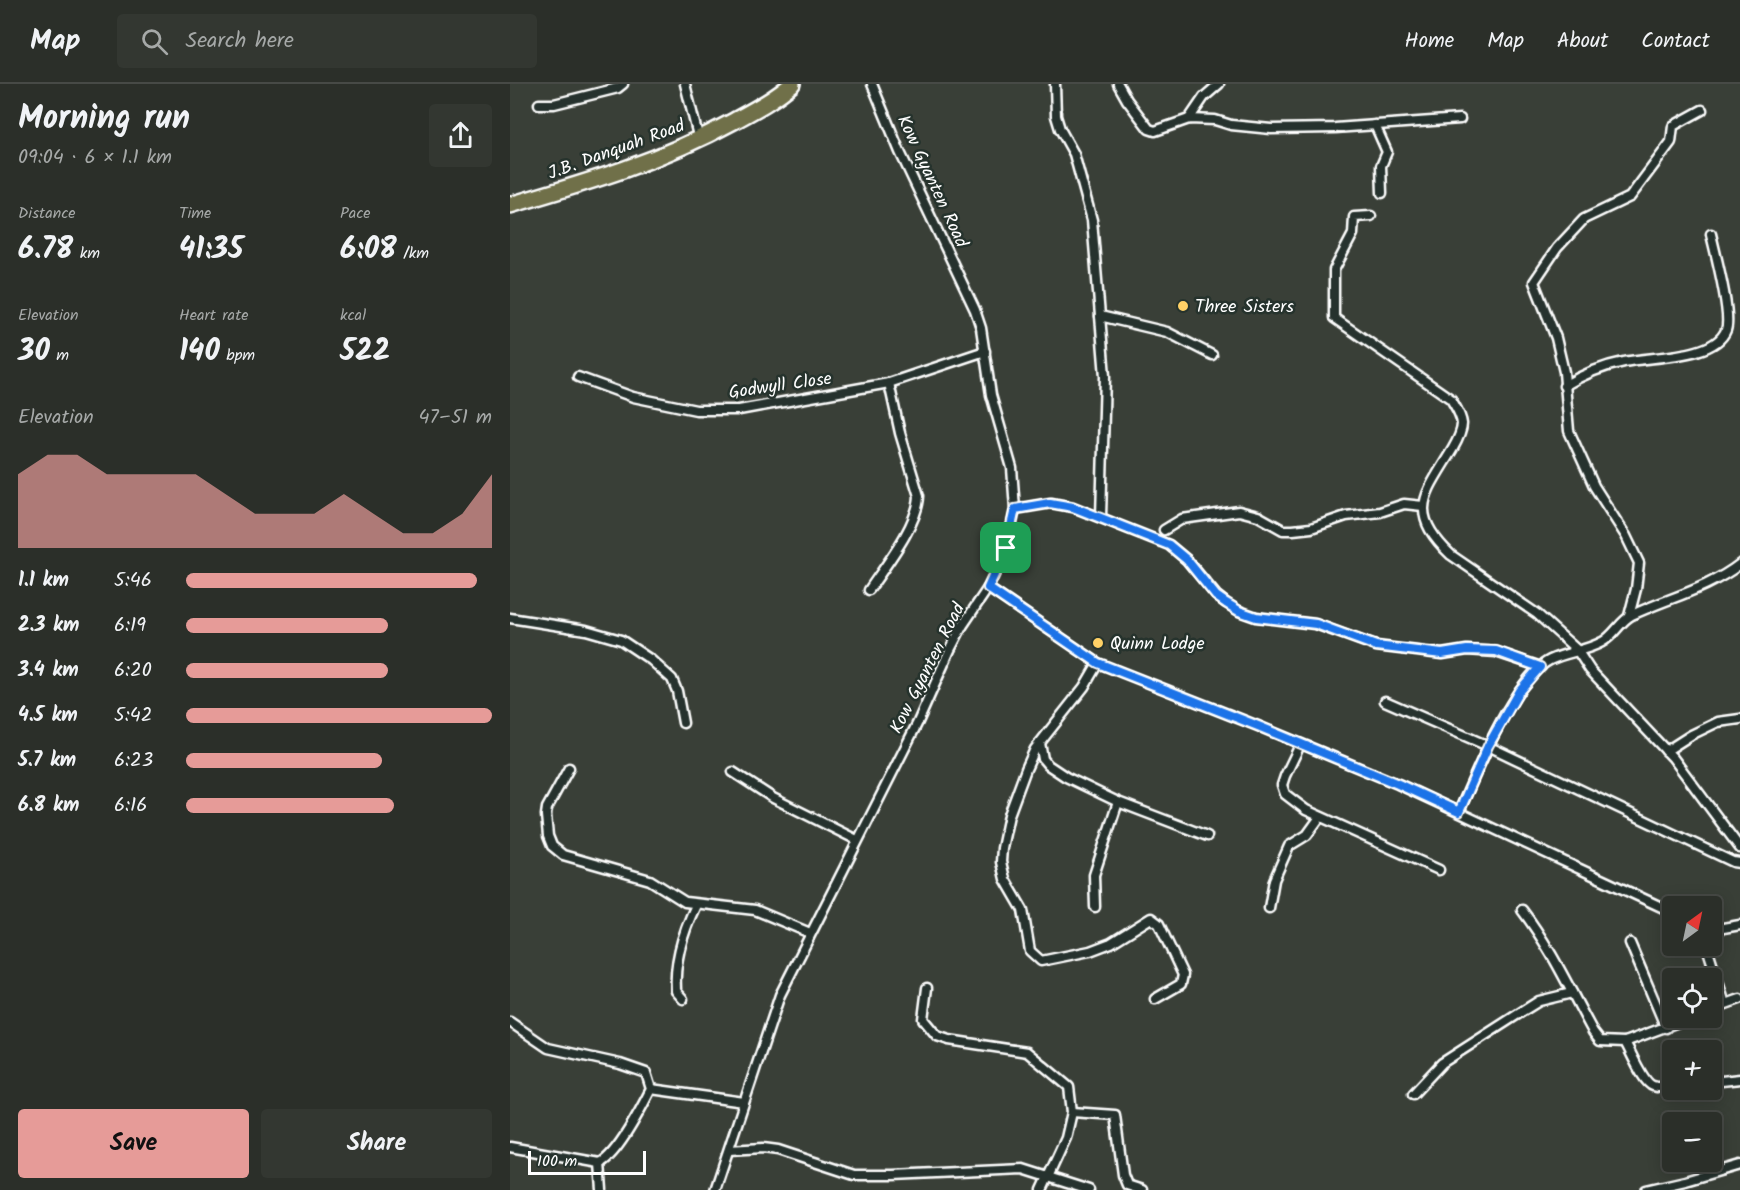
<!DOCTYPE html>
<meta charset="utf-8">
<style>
:root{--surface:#2b2f29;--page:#333731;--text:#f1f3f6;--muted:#a6a9a8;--line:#474a46;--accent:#e69b98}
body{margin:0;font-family:Kalam,sans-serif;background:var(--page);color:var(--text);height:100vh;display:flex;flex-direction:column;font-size:22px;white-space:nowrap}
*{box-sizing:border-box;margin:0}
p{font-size:20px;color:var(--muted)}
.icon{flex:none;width:33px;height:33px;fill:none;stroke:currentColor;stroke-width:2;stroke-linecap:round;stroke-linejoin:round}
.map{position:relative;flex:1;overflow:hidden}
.details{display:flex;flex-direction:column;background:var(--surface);width:510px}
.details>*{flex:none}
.needle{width:39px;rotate:33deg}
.tools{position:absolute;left:1152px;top:812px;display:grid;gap:12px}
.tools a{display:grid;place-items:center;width:60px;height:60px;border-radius:6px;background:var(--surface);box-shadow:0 3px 15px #0003,0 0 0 2px var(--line);font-size:30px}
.scale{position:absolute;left:18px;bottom:15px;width:118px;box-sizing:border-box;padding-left:6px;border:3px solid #fff;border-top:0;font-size:16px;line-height:21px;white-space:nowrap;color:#fff;-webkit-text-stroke:4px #26332d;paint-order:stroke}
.pin{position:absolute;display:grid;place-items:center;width:51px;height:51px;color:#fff;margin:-26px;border-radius:12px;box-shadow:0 3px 9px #0006}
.round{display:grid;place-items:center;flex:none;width:63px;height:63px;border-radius:6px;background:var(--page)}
.headline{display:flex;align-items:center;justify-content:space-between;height:102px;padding:0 18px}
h1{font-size:33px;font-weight:700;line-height:45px}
.figures{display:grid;grid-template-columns:repeat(3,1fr);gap:9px;height:102px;padding:6px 18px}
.figures div{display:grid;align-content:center}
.figures b{font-size:30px;font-weight:700}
.figures small{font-size:16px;font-weight:400}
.figures p{font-size:16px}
.chart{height:168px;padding:12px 18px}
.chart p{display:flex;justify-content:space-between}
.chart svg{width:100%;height:108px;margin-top:6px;fill:var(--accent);opacity:.7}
.primary-button{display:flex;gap:12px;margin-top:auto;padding:12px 18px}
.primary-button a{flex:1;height:69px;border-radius:6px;background:var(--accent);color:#111;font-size:24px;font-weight:700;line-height:69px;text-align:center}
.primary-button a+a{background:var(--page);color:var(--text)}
ul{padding:0 18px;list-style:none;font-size:20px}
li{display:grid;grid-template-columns:96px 72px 1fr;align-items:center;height:45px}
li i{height:15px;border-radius:8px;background:var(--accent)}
header{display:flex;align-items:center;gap:36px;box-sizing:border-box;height:84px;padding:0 30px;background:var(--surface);border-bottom:2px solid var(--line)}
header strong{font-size:28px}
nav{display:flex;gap:33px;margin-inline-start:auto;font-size:21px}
.search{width:420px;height:54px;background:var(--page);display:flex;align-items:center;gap:15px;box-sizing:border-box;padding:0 21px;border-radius:6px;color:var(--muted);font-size:22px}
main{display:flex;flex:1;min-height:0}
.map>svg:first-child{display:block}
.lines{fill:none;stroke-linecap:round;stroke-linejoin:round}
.street-casing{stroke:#fff;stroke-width:13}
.highway-casing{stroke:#fff;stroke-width:20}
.street{stroke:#26332d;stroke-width:8}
.highway{stroke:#6f704a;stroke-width:15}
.route-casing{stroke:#fff;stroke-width:12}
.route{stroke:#1a73e8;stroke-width:8}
.poi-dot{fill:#ffd166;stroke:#26332d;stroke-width:2}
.labels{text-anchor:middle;stroke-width:5;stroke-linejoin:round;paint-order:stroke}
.street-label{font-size:18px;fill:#fff;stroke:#26332d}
.poi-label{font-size:18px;fill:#fff;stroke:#26332d;text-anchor:start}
</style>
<header>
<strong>Map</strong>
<div class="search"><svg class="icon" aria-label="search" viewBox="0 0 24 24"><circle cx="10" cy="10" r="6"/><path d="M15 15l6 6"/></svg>Search here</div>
<nav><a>Home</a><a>Map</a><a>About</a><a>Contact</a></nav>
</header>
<main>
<section class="details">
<div class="headline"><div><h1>Morning run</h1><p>09:04 · 6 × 1.1 km</p></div><a class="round"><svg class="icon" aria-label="share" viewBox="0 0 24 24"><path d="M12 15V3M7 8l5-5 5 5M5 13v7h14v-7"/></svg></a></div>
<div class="figures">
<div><p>Distance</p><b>6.78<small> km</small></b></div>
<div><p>Time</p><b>41:35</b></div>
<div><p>Pace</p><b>6:08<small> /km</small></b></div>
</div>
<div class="figures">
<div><p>Elevation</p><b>30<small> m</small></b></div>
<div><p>Heart rate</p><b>140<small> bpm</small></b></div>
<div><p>kcal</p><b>522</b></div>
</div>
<div class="chart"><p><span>Elevation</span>47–51 m</p>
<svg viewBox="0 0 160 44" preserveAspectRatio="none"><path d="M0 44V14L10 6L20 6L30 14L40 14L50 14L60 14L70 22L80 30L90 30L100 30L110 22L120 30L130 38L140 38L150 30L160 14V44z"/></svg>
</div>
<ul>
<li><b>1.1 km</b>5:46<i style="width:95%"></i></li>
<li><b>2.3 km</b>6:19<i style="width:66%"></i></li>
<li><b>3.4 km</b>6:20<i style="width:66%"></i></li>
<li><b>4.5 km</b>5:42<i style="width:100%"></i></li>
<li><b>5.7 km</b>6:23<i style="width:64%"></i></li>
<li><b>6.8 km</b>6:16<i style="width:68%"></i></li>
</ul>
<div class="primary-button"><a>Save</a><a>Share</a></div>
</section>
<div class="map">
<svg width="1230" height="1106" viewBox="0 0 1230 1106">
<rect width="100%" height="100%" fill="#393f37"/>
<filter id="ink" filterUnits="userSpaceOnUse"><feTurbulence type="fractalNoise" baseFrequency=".0167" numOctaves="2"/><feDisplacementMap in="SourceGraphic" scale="12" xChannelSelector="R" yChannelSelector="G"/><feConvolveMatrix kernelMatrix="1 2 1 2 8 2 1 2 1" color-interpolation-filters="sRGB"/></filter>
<g filter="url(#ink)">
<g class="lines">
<g class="street-casing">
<g id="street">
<path d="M175 0 189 56"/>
<path d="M545 0 546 32 550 45 564 70 582 136 595 292 591 433"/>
<path d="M608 0 617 16 639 45 645 47 679 35 705 36 721 41 761 45 825 44 950 35"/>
<path d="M29 20H44L108 4 113 0"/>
<path d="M679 35 694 13 709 0"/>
<path d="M865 41 877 68 871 82 872 109"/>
<path d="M861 132 844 133 843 150 824 186V234L941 315C946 324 951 330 952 340 952 349 946 359 942 366 915 411 896 428 941 471L1027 530 1067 566 1080 586 1163 674 1230 764"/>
<path d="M590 232 657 248 702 271"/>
<path d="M68 293 123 313 186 326H229L379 299 475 267"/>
<path d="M1054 302C1072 291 1093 282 1114 278 1140 272 1205 275 1216 246 1222 231 1205 168 1201 150"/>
<path d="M505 425 541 419 563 423 659 461 677 476 706 511 716 519 729 527 746 533 805 540 866 562 932 570 957 566 986 568 1031 583"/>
<path d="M654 446 672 435 729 427 748 432 773 446H783L801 444 836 432 870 428 894 420 913 422"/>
<path d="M478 504 588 579 748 642 888 700 1162 828"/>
<path d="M359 506C375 482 408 441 409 412L390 349 379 299"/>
<path d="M1119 532 1126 505 1129 479 1116 452 1084 402 1059 347 1054 288 1046 254 1024 198 1047 164 1074 135 1120 113 1161 58 1163 42 1192 26"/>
<path d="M0 534 76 546 111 556 141 576 162 595 167 607 173 639"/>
<path d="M588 579 574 603 525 665 516 685 499 731 492 764 491 778 495 795 513 826 520 867 531 877 580 867 601 859 641 834 649 840 673 891 671 900 645 915"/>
<path d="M875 617 978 662 1223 778 1230 779"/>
<path d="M530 659 533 675 538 681 556 693 608 718 697 752"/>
<path d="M790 661 775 692 772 701 775 710 796 726 929 786"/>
<path d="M1156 667 1181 651 1208 638 1230 635"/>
<path d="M59 684 37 724 36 731 38 752 42 762 53 771 140 796 175 818 245 826 300 849"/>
<path d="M223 688 263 714 347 756"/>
<path d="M949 728C965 691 1004 594 1040 576 1056 568 1076 567 1092 558 1104 552 1110 537 1122 531 1158 514 1198 505 1230 480"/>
<path d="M585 823 584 791 608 718"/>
<path d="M759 824 764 796 779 762 797 751 810 733"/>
<path d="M1012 826C1041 864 1060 906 1083 948L1090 957 1115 958 1182 933"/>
<path d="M1202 846 1230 841"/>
<path d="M1120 859 1156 944"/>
<path d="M1199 861 1198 866 1215 920"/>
<path d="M417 904 413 935 427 952 439 956 517 968 559 1003 562 1028 556 1054 532 1106"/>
<path d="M173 915 166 907C164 878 173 848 186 821"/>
<path d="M1202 925 1230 915"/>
<path d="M0 938 38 964 110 980 136 989 141 1005C132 1023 107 1071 90 1079L0 1063"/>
<path d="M1115 958C1121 968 1133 999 1143 1002 1149 1004 1157 1003 1162 1002"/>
<path d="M1202 998 1230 995"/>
<path d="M141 1005 234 1018"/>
<path d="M903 1010 932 979 1013 927 1029 917 1062 909"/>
<path d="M562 1028 605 1031 613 1091 617 1101 632 1106"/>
<path d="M219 1066 253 1064 268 1066 344 1091H383L513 1085 579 1106"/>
<path d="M90 1079 92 1106"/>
<path d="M205 1106 270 911 408 638 440 566 453 541 478 504 497 464 505 425 502 384 481 311 471 244 465 226 390 68 362 0"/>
<path d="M1136 1106 1175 1097 1230 1081"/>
</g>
</g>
<g class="highway-casing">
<path id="highway" d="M0 121C79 98 151 77 224 37 244 26 265 15 282 0"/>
</g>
<use href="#street" class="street"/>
<use href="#highway" class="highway"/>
</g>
</g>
<g class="lines" filter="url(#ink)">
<g class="route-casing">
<path id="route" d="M540 419 563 423 659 461 677 476 706 512 716 519 729 527 746 533 806 540 866 562 932 570 957 566 986 567 1030 583 1009 607 978 662 949 728 888 700 748 642 588 579 478 504 496 464 505 425Z"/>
</g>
<use href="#route" class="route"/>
</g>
<g class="poi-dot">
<circle cx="673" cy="222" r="6"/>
<circle cx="588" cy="559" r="6"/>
</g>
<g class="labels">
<g class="street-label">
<text transform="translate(106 65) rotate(-20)" y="6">J.B. Danquah Road</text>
<text transform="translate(423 97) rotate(65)" y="6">Kow Gyanten Road</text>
<text transform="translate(270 301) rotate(-8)" y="6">Godwyll Close</text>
<text transform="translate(417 584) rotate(-63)" y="6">Kow Gyanten Road</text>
</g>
<g class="poi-label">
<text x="685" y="228">Three Sisters</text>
<text x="600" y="565">Quinn Lodge</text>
</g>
</g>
</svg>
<div class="tools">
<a><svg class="needle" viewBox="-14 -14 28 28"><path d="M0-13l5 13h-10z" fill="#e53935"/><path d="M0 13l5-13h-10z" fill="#a6a9a8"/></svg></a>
<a><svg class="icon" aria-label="locate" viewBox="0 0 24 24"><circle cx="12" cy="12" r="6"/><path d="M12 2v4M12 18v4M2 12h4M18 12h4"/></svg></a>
<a>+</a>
<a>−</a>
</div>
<div class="scale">100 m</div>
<div class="pin" style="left:496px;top:464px;background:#1e9e55"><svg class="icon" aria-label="arrive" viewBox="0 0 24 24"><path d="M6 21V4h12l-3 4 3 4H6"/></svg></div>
</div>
</main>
